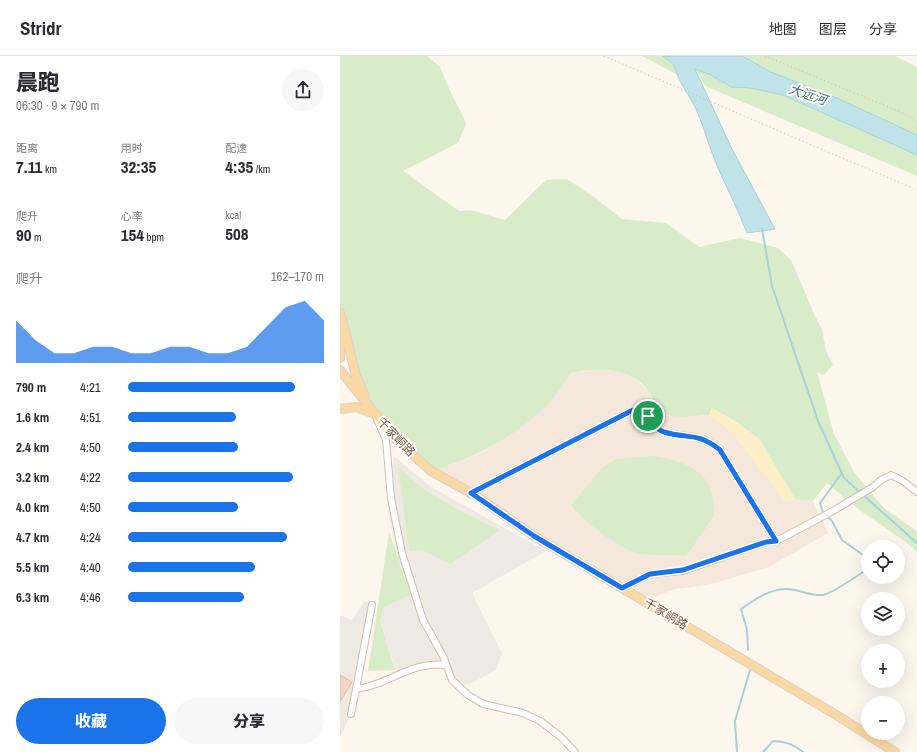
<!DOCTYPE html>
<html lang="zh">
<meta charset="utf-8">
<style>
:root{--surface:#fff;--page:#f7f7f7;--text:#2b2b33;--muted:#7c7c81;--line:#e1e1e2;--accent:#1a73e8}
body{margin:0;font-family:"Archivo Narrow","Noto Sans SC",sans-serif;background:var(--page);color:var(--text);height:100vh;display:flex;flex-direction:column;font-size:15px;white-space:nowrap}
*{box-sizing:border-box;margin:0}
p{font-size:13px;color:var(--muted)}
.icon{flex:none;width:22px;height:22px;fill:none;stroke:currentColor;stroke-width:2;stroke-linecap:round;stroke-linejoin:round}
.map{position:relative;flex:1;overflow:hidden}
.side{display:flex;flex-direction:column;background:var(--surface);width:340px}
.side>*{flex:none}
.controls{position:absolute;left:521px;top:484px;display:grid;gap:8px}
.controls a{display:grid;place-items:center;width:44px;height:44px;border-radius:50%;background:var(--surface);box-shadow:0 4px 16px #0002;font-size:20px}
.pin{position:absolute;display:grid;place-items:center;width:34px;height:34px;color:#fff;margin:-17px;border:2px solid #fff;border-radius:50%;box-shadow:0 1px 4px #0007}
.round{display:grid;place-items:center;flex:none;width:42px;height:42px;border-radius:21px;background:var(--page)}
.head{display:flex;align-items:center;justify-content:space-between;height:68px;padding:0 16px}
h1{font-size:22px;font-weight:800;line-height:30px}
.stats{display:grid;grid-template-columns:repeat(3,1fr);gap:6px;height:68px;padding:4px 16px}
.stats div{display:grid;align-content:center}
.stats b{font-size:17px;font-weight:800}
.stats small{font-size:11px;font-weight:400}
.stats p{font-size:11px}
.chart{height:112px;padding:8px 16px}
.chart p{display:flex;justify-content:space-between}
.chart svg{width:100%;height:72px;margin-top:4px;fill:var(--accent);opacity:.7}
.cta{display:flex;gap:8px;margin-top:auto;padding:8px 16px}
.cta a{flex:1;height:46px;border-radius:24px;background:var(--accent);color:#fff;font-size:16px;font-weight:800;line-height:46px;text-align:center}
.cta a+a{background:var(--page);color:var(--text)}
ul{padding:0 16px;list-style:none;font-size:13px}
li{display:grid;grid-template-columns:64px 48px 1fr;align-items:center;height:30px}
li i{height:10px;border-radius:5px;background:var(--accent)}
header{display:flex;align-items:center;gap:24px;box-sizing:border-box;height:56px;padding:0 20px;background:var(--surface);border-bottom:1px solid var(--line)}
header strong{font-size:19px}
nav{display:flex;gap:22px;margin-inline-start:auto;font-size:14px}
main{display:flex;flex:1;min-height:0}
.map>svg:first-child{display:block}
.residential{fill:#f5e8da}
.industrial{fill:#efe9e4}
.green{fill:#d8ecc9}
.sand{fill:#fcefc7}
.water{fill:#bfe3e8;stroke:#a5d3da}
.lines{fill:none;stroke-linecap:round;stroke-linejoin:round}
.stream{stroke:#a5d3da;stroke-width:2}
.building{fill:#f3d5c3;stroke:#e6bba3}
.minor-casing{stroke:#d1beb0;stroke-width:8}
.major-casing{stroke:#dad1cd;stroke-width:10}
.path{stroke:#d9b8a5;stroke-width:1;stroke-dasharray:1 3;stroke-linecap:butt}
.minor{stroke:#fff;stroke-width:6}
.major{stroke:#fbd9a5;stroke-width:8}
.route-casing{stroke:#fff;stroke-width:8}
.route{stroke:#1a73e8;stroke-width:5}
.labels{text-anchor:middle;stroke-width:4;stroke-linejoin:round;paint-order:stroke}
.street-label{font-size:12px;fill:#7a5c4d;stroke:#fffaf3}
.water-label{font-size:13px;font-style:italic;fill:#437c86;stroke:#fffaf3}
</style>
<header>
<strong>Stridr</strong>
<nav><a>地图</a><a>图层</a><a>分享</a></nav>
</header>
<main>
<section class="side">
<div class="head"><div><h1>晨跑</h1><p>06:30 · 9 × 790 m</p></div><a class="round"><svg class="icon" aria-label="share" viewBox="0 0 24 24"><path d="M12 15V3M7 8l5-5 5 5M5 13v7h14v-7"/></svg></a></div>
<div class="stats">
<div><p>距离</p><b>7.11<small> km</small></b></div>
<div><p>用时</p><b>32:35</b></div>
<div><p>配速</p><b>4:35<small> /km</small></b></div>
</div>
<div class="stats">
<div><p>爬升</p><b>90<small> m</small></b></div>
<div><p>心率</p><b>154<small> bpm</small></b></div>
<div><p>kcal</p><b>508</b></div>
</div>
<div class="chart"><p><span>爬升</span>162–170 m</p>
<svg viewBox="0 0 160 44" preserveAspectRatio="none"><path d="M0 44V18L10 30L20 38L30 38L40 34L50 34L60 38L70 38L80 34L90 34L100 38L110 38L120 34L130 22L140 10L150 6L160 18V44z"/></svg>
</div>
<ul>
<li><b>790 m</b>4:21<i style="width:85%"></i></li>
<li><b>1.6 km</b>4:51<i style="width:55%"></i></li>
<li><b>2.4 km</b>4:50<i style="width:56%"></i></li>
<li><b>3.2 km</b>4:22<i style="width:84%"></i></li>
<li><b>4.0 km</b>4:50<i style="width:56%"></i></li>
<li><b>4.7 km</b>4:24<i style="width:81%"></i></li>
<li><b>5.5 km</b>4:40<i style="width:65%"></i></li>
<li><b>6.3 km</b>4:46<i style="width:59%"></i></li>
</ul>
<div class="cta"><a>收藏</a><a>分享</a></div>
</section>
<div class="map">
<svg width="577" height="696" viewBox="0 0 577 696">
<rect width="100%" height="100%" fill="#fdf6ec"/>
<path class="residential" d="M262 313 280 316 294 322 308 335 316 350 341 360 369 359 386 371 397 382 445 445 455 443 473 445 488 477 429 511 368 529 335 533 303 545 91 415 110 409 144 396 208 348 231 317Z"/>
<g class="industrial">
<path d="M54 400 91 431 206 495 132 537 162 597 156 614 132 627 122 629 109 616 106 609 94 607 57 618 40 565 44 551 70 539 57 500 48 456Z"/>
<path d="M25 545 32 549 11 658 0 681V559L12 564Z"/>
</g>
<g class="green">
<path d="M0 0H87L100 11 111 37 123 60 126 68 118 87 63 115 119 155 130 154 165 164 206 124 227 123 257 143 282 163 326 167 359 191 400 182 438 192 451 204 475 260 482 273 486 295 493 309 484 319 477 316 494 378 514 416 544 452 577 475V496L566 486 518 453 487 427 473 445 455 443 419 383 396 366 372 352 369 359C357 359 340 363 329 359 318 356 315 345 309 336 292 311 258 311 231 317 223 328 215 342 205 351 173 382 133 403 91 415L34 358 18 325 0 257Z"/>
<path d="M302 0H323L334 9 336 18Z"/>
<path d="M402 0H555L577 11V79L497 42 431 16Z"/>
<path d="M355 12 371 19 391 31 410 32 443 39 577 99V120L365 30Z"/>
<path d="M313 400C337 403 366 412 372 438 374 445 374 453 374 460L346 500C334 499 303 500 293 496 275 489 243 465 231 449L262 412 276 403Z"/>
<path d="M58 411 85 434 124 457 159 474 133 493 110 508 81 494 69 495Z"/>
<path d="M49 476 71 539 44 551 40 565 55 614 28 615Z"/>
</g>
<path class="sand" d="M372 352 396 366 419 383 455 443 445 445 397 382 386 371 369 359Z"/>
<path class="water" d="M323 0H402L431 16 497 42 577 79V99L443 39 410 32 391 31 371 19 355 13 392 93 435 173 407 177C398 153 386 131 376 107 369 90 364 72 357 55 350 40 337 24 334 9Z"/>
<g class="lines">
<g class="stream">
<path d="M422 173 432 230 478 365 504 422 577 487"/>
<path d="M502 417 480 447 483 457 492 465 502 484 523 499 528 508"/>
<path d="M408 594 407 574 401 553C417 542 435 529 455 534 464 536 473 540 483 539 495 536 515 521 526 514L528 508"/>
<path d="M397 696 395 665 410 614"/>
<path d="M423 696 433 685C445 685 455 689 463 696"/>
</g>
</g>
<path class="building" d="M0 619 12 626 0 646Z"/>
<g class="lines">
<g class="minor-casing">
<g id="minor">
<path d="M37 363 46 384 51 442 62 497 83 564 103 600 112 624 128 639 143 648 183 657 200 665 221 681 235 696"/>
<path d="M131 437 293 354C310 354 309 371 324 376 347 383 359 375 380 394L436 485"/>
<path d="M282 532 310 518 343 515 426 486 436 485 446 480 491 456 533 431 541 424 551 419 563 425 577 436"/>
<path d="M32 549 16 633C47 630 72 604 106 609"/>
<path d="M11 658 16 633"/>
</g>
</g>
<g class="major-casing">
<g id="major">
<path d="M0 257 2 263 0 302"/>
<path d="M2 263 16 320 25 340"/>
<path d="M0 314 56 384 91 415 138 441 194 480 498 660 555 696"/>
<path d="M0 353 17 351 34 358"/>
</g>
</g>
<g class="path">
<path d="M264 0 577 134"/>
<path d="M425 0 563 57 577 66"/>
</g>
<use href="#minor" class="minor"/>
<use href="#major" class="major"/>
</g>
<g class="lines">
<g class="route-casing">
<path id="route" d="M293 354C310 354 309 371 324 376 347 383 359 376 380 394L436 485 426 486 343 514 310 518 282 532 194 480 131 437Z"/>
</g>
<use href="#route" class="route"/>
</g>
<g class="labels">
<g class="street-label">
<text transform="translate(56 381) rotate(46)" y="4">千家峒路</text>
<text transform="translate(326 558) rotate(31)" y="4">千家峒路</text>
</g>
<g class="water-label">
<text transform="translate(468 38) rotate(19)" y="5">大远河</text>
</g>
</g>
</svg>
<div class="controls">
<a><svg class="icon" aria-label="locate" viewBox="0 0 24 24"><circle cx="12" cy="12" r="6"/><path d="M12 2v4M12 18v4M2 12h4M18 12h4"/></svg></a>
<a><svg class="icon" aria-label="layers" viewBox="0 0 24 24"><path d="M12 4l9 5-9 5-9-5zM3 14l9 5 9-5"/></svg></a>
<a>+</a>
<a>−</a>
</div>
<div class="pin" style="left:308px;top:360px;background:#1e9e55"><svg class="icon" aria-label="arrive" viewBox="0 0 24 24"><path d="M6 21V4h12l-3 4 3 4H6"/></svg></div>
</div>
</main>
